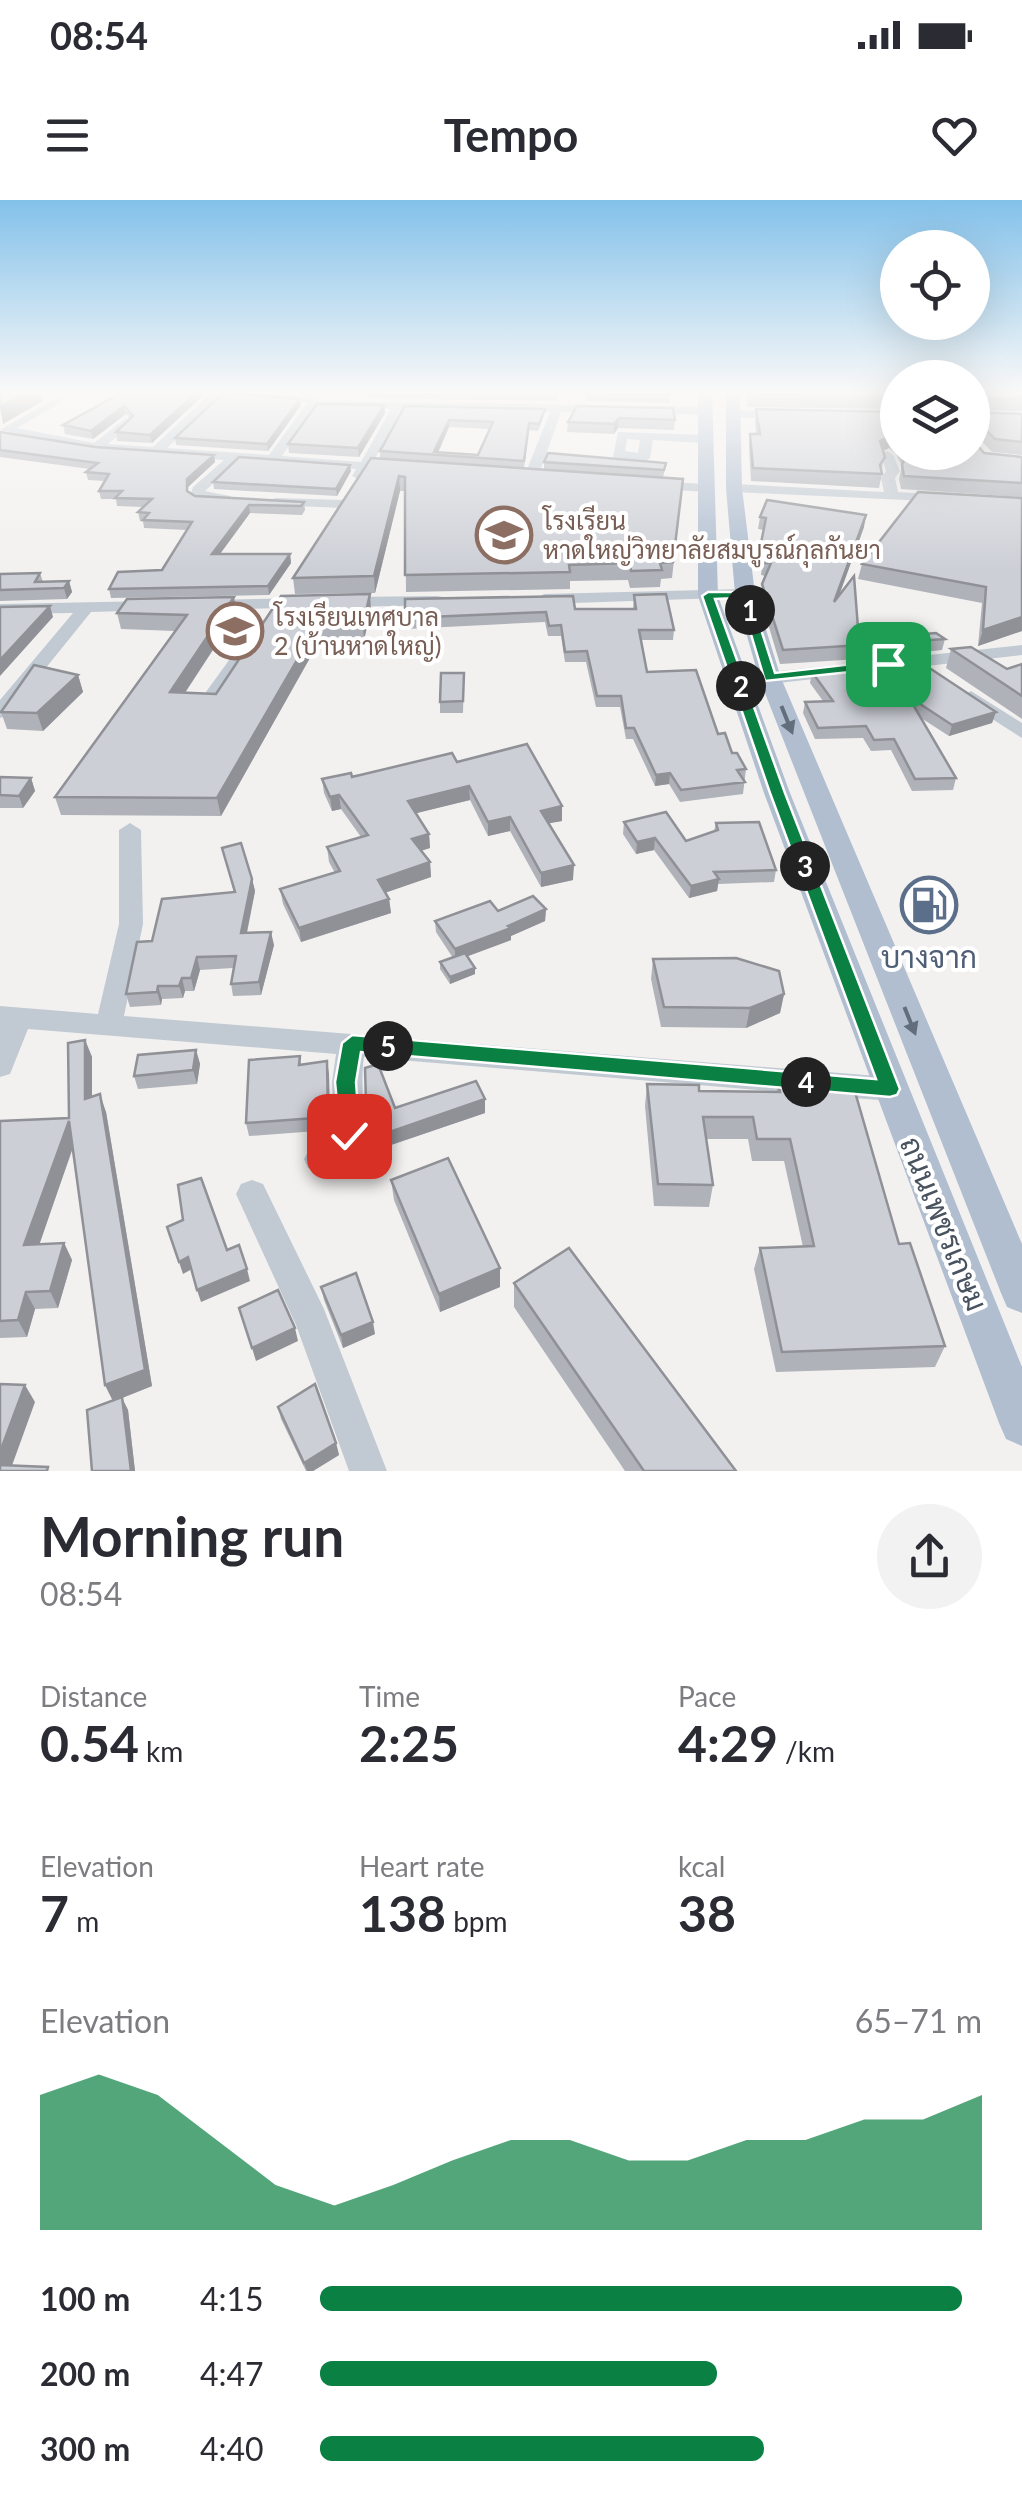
<!DOCTYPE html>
<meta charset="utf-8">
<style>
:root{--surface:#fff;--page:#f2f2f3;--text:#2b2b33;--muted:#7c7c81;--accent:#0b8043}
body{margin:0;font-family:Lato,Sarabun,sans-serif;background:var(--page);color:var(--text);height:100vh;display:flex;flex-direction:column;font-size:38px;white-space:nowrap}
*{box-sizing:border-box;margin:0}
p{font-size:32px;color:var(--muted)}
.icon{flex:none;width:55px;height:55px;fill:none;stroke:currentColor;stroke-width:2;stroke-linecap:round;stroke-linejoin:round}
.map{position:relative;height:1271px;overflow:hidden}
.sheet{display:flex;flex-direction:column;background:var(--surface);flex:1}
.sheet>*{flex:none}
.controls{position:absolute;left:880px;top:30px;display:grid;gap:20px}
.controls a{display:grid;place-items:center;width:110px;height:110px;border-radius:50%;background:var(--surface);box-shadow:0 10px 40px #0002;font-size:50px}
.pin{position:absolute;display:grid;place-items:center;width:85px;height:85px;color:#fff;margin:-42px;border-radius:20px;box-shadow:0 5px 15px #0006}
.km{position:absolute;width:50px;height:50px;margin:-25px;border-radius:50%;background:#222;color:#fff;font-size:28px;line-height:50px;text-align:center}
.round{display:grid;place-items:center;flex:none;width:105px;height:105px;border-radius:52px;background:var(--page)}
.overview{display:flex;align-items:center;justify-content:space-between;height:170px;padding:0 40px}
h1{font-size:55px;font-weight:700;line-height:75px}
.metrics{display:grid;grid-template-columns:repeat(3,1fr);gap:15px;height:170px;padding:10px 40px}
.metrics div{display:grid;align-content:center}
.metrics b{font-size:50px;font-weight:700}
.metrics small{font-size:28px;font-weight:400}
.metrics p{font-size:28px}
.chart{height:280px;padding:20px 40px}
.chart p{display:flex;justify-content:space-between}
.chart svg{width:100%;height:180px;margin-top:10px;fill:var(--accent);opacity:.7}
ul{padding:0 40px;list-style:none;font-size:32px}
li{display:grid;grid-template-columns:160px 120px 1fr;align-items:center;height:75px}
li i{height:25px;border-radius:12px;background:var(--accent)}
.status{display:flex;justify-content:space-between;align-items:center;height:70px;padding:0 50px;background:var(--surface);direction:ltr}
.status svg{height:28px;fill:currentColor}
header{display:flex;justify-content:space-between;align-items:center;height:130px;padding:0 40px;background:var(--surface);font-size:45px;font-weight:700}
.map>svg:first-child{display:block}
.lines{fill:none;stroke-linecap:round;stroke-linejoin:round}
.minor{fill:#c1cad2;fill-rule:evenodd}
.major{fill:#b0bed0;fill-rule:evenodd}
.wall{fill:#afb2b8;fill-rule:evenodd}
.shaded-wall{fill:#8f9196}
.building{fill:#cccfd6;stroke:#8f9196;stroke-width:2.5;fill-rule:evenodd}
.oneway{fill:#626e7b}
.route{fill:#0b8043;stroke:#fff;stroke-width:2.5}
.labels{text-anchor:middle;stroke-width:8;stroke-linejoin:round;paint-order:stroke}
.far-education-label{font-size:25px;fill:#785e54;stroke:#fff;text-anchor:start}
.service-label{font-size:30px;fill:#4e5e75;stroke:#fff}
.street-label{font-size:30px;fill:#48535f;stroke:#fff}
</style>
<div class="status"><b>08:54</b><svg viewBox="0 0 49 12"><path d="M0 12V9h3v3zM5 12V6h3v6zM10 12V3h3v9zM15 12V0h3v12zM26 1h20v11H26zM47 4h2v5h-2z"/></svg></div>
<header><svg class="icon" aria-label="menu" viewBox="0 0 24 24"><path d="M4 6h16M4 12h16M4 18h16"/></svg>Tempo<svg class="icon" aria-label="heart" viewBox="0 0 24 24"><path d="M12 20l-8-8c-3-5 5-10 8-4 3-6 11-1 8 4z"/></svg></header>
<div class="map">
<svg width="1022" height="1271" viewBox="0 0 1022 1271">
<rect width="100%" height="100%" fill="#f3f1f0"/>
<g class="lines">
<g class="minor">
<path d="M212 192 310 196 320 201 606 205 612 209 606 213 561 212 538 277 531 281 524 277 550 212 403 209 373 262 401 265V271L369 270 359 280 352 276 356 269 238 261 205 291 230 296 232 299 225 303 190 296 193 287 224 260 97 251 0 230 58 197 62 202 17 228 94 243 126 218 132 222 130 225 108 244 153 247ZM223 196 308 202 269 255 167 248ZM316 208 391 209 361 262 282 256Z"/>
<path d="M643 206 704 207 710 211 704 215 639 213 637 210Z"/>
<path d="M733 210 784 211 790 215 784 219 729 217V211Z"/>
<path d="M618 232 704 235 710 239 704 243 653 240 650 258 644 262 613 257ZM627 239 640 240 638 253 625 251Z"/>
<path d="M887 251 893 255 900 271 895 278 898 292 944 295 949 296V302L734 292 727 288 734 284 884 292 881 278 886 271 881 255Z"/>
<path d="M652 281 706 284 713 288 706 292 647 288V282Z"/>
<path d="M277 298 344 300 351 304 344 308 272 305V299Z"/>
<path d="M745 389 753 394 751 397 544 404 536 399 544 394Z"/>
<path d="M437 396 443 397V405L344 407 336 402 344 397Z"/>
<path d="M307 398 313 399V407L209 410 201 405 209 400Z"/>
<path d="M152 401 160 406 158 410 91 412 7 516 0 518V500L73 413 0 414V404Z"/>
<path d="M249 440 258 445 217 504H203V496L243 441Z"/>
<path d="M1022 445V455L770 484 761 478 770 472Z"/>
<path d="M971 491 1022 523V538L964 501 961 497Z"/>
<path d="M130 623 141 630 143 724 124 816 890 877 900 881 904 889 900 897 890 901 364 857C356 911 385 949 319 972L308 968 304 959C310 946 324 943 334 932L332 882 336 854 28 829 10 874 0 877V806L98 814 119 724V630Z"/>
<path d="M252 980 263 984 324 1109 387 1271H349L296 1125 236 994 241 984Z"/>
</g>
<g class="major">
<path d="M698 192H712L718 396 790 593 1022 1167V1246L1006 1239 999 1223 764 593 698 396Z"/>
<path d="M726 192H740L742 288 755 394 781 478 1022 1044V1113L1007 1107 1001 1093 759 478 735 394 726 288Z"/>
</g>
</g>
<g class="wall">
<path d="M123 192H207L152 243 117 241 116 232 130 219 126 214 93 239 65 234 63 225Z"/>
<path d="M365 192H561L557 201 366 198Z"/>
<path d="M744 192H898V209L748 207Z"/>
<path d="M999 192H1022V211L972 210V193H1000Z"/>
<path d="M586 194 670 195V203L586 201Z"/>
<path d="M301 205 268 251 176 245 175 238Z"/>
<path d="M384 205 385 213 359 257 289 253 288 244Z"/>
<path d="M405 206 544 216 538 231 529 230 524 268 380 259V251ZM449 227 490 229 478 255 438 252Z"/>
<path d="M577 206 675 220 674 230 618 228 614 234 567 232 568 222Z"/>
<path d="M756 209 898 212V252L984 253 1022 257V297L901 289 899 279 902 266 896 254 889 248 883 251 882 274 879 288 751 281 749 247 750 234H756L755 221Z"/>
<path d="M972 212 1022 214V255L992 252 975 234 972 235Z"/>
<path d="M0 232 95 247 214 255 215 262 188 287V292L195 296 304 302 305 310 302 315 250 313 220 354H290L291 363 269 395 111 398 109 389 162 370 187 330 144 328 143 321H140L138 312 144 307 117 306 116 299H101L99 291 105 281 88 280 86 272 90 269 0 257Z"/>
<path d="M371 258 544 270V262L666 263 663 278 683 279 672 378 661 379 660 387 630 388 628 380 570 381V389L406 392 405 291H400L375 393 295 394 293 378Z"/>
<path d="M351 271 337 296 214 289 213 282Z"/>
<path d="M1022 298V431L978 446 982 403 858 379 862 364Z"/>
<path d="M760 317 864 327 838 397 859 441 862 445 859 459 780 464 760 397 766 376 761 375 762 366 758 365 764 330 758 329Z"/>
<path d="M40 373 43 382 69 381 72 392 67 399 0 401V374Z"/>
<path d="M634 395 674 430 673 440H641L647 472 718 534 746 569 743 594 680 602 669 584 655 586 633 539H626L620 507H596L586 462H565L561 436H548L545 422 406 429 405 399 575 409H633Z"/>
<path d="M281 396 371 410 364 440H320L221 616 61 615 55 597 175 431 121 429 117 413H237L185 493 216 494Z"/>
<path d="M911 435 945 439 942 450 914 453 908 446Z"/>
<path d="M951 449 1007 469 1022 464V519L946 468Z"/>
<path d="M812 472 889 478 996 512 992 523 949 536 921 518 956 578 953 590 912 591 891 550 871 551 863 538 815 539 803 513 805 502 823 501 810 483Z"/>
<path d="M464 473 463 513H440V502Z"/>
<path d="M78 475 83 492 43 531 7 529 1 512Z"/>
<path d="M457 562 562 606V621L548 623 573 680 541 687 510 631 488 636 470 600 416 613 429 634 430 648 421 651 430 662 431 677 385 692 389 699 391 713 301 742 283 704 280 689 335 673 329 662 327 647 361 637 341 609 332 611 324 593 322 579Z"/>
<path d="M0 577 31 578 35 591 23 608H0Z"/>
<path d="M624 622 686 641 714 631 716 623 776 670 774 682 718 684 717 691 689 698 654 650 636 654 623 634Z"/>
<path d="M222 648 252 679 255 691 247 733 274 745 261 795 233 796 231 784 233 768 200 770 194 791H185L183 798 162 799 161 805 130 807 126 794 152 741 234 692Z"/>
<path d="M546 709 545 721 511 736V740L467 756 475 768V774L450 784 440 769V762L453 758 436 732 435 721 498 711Z"/>
<path d="M653 759 784 794 780 813 746 828 661 827 651 779Z"/>
<path d="M85 840 92 857V897L106 912 152 1186 122 1198 128 1210 135 1271H92L113 1201 105 1185 73 948 39 1044 64 1043 72 1060 58 1108 35 1109 27 1137 0 1138V921L69 918Z"/>
<path d="M196 850 200 864 197 884 138 889 134 876Z"/>
<path d="M300 856 301 865 329 874 330 930 249 936 246 923Z"/>
<path d="M647 884 699 891 776 892 778 884 899 1044 945 1146 935 1167 776 1172 754 1069 760 1048 803 1047 784 961H752L748 939H706L713 985 709 1007 654 1006 645 906Z"/>
<path d="M366 903 395 908 485 913 385 947 373 914 367 916Z"/>
<path d="M391 980 500 1087 440 1112 394 1000Z"/>
<path d="M514 1083 736 1271H625L514 1107Z"/>
<path d="M321 1087 375 1134 343 1148 324 1100Z"/>
<path d="M278 1207 336 1243 339 1255 313 1271H306L281 1219Z"/>
</g>
<g class="shaded-wall">
<path d="M28 192H40L43 201 3 224 0 207Z"/>
<path d="M197 192H207L152 243 150 235Z"/>
<path d="M300 199 301 205 268 251 267 244Z"/>
<path d="M384 205 385 213 359 257 358 248Z"/>
<path d="M124 206 126 214 93 239 91 231Z"/>
<path d="M619 218 618 228 614 234V224Z"/>
<path d="M449 220V227L437 255 434 252Z"/>
<path d="M978 222 975 234 972 235V224Z"/>
<path d="M892 235 889 248 877 254 880 241Z"/>
<path d="M214 255 215 262 188 287V299L187 279Z"/>
<path d="M350 265 351 271 337 296 336 289Z"/>
<path d="M399 276 400 291 375 393 374 376Z"/>
<path d="M249 305 250 313 214 362 212 354Z"/>
<path d="M866 315 864 327 832 415 834 402Z"/>
<path d="M290 354 291 363 269 395 268 386Z"/>
<path d="M69 381 72 392 67 399 64 388Z"/>
<path d="M370 394 371 410 364 440 363 424Z"/>
<path d="M234 397 237 413 174 509 170 492Z"/>
<path d="M50 406 53 417 0 476V460Z"/>
<path d="M1022 417V431L978 446 983 430Z"/>
<path d="M318 424 320 440 221 616 217 598Z"/>
<path d="M78 475 83 492 43 531 37 513Z"/>
<path d="M996 512 992 523 949 536 952 525Z"/>
<path d="M670 573 669 584 655 586 656 575Z"/>
<path d="M31 578 35 591 23 608 19 596Z"/>
<path d="M469 586 470 600 409 615 408 601Z"/>
<path d="M339 595 341 609 332 611 330 597Z"/>
<path d="M562 606V621L540 625 541 611Z"/>
<path d="M510 617V631L488 636V622Z"/>
<path d="M429 634 430 648 413 653 412 639Z"/>
<path d="M655 638 654 650 636 654 637 642Z"/>
<path d="M430 662 431 677 379 695 378 680Z"/>
<path d="M574 665 573 680 541 687V673Z"/>
<path d="M252 679 255 691 244 746 241 733Z"/>
<path d="M719 679 717 691 689 698 691 686Z"/>
<path d="M389 699 391 713 301 742 299 728Z"/>
<path d="M546 709 545 721 511 736V740L455 761V749Z"/>
<path d="M271 732 274 745 261 795 259 782Z"/>
<path d="M197 757 200 770 194 791 191 778Z"/>
<path d="M475 768V774L450 784V777Z"/>
<path d="M182 778 185 791 183 798 179 786Z"/>
<path d="M158 786 162 799 161 805 157 792Z"/>
<path d="M784 794 780 813 746 828 750 808Z"/>
<path d="M85 840 92 857V917L85 899Z"/>
<path d="M196 850 200 864 197 884 193 870Z"/>
<path d="M327 861 329 874 330 930 328 917Z"/>
<path d="M100 894 106 912 152 1186 122 1198 128 1210 135 1271H131L113 1201 105 1185Z"/>
<path d="M485 899V913L385 947 384 934Z"/>
<path d="M371 901 373 914 367 916 366 903Z"/>
<path d="M69 921 76 938 33 1063 24 1045Z"/>
<path d="M64 1043 72 1060 58 1108 50 1091Z"/>
<path d="M188 1057 192 1069 183 1074 179 1062Z"/>
<path d="M500 1068V1087L440 1112 439 1094Z"/>
<path d="M247 1069 250 1081 201 1102 197 1090Z"/>
<path d="M26 1092 35 1109 27 1137 18 1120Z"/>
<path d="M373 1122 375 1134 343 1148 341 1135Z"/>
<path d="M295 1128 298 1141 256 1161 252 1148Z"/>
<path d="M25 1185 35 1202 10 1271H0V1252Z"/>
<path d="M336 1243 339 1255 313 1271H307L304 1263Z"/>
</g>
<g class="building">
<path d="M0 192H28L0 207Z"/>
<path d="M123 192H197L150 235 116 232 133 216 124 206 91 231 63 225Z"/>
<path d="M424 192H558L557 194Z"/>
<path d="M588 192H670V195L586 194Z"/>
<path d="M749 192H898V197L749 194Z"/>
<path d="M1003 192H1022V199L975 198 972 201V193H1003Z"/>
<path d="M223 193 300 199 267 244 175 238Z"/>
<path d="M317 204 384 205 358 248 288 244Z"/>
<path d="M405 206 545 209 539 224 529 223 524 261 380 251ZM449 220 493 222 478 255 434 252Z"/>
<path d="M577 206 673 208 675 220 619 218 614 224 568 222Z"/>
<path d="M756 209 898 212V239L892 235 880 241 885 257 880 265 882 274 753 268 750 234H760Z"/>
<path d="M972 212 1022 214V242L995 239 978 222 972 224Z"/>
<path d="M0 232 95 247 214 255 187 279V291L195 296 304 302 301 306 249 305 212 354H290L268 386 109 389 118 372 162 370 192 322 143 320 149 313 138 312 152 299 115 298 122 291H99L109 274 86 272 98 263 0 250Z"/>
<path d="M972 239 984 253 1022 257V283L904 276 902 265 906 256 905 252H972Z"/>
<path d="M548 253 666 263 664 270 544 262Z"/>
<path d="M239 257 350 265 336 289 213 282Z"/>
<path d="M371 258 683 279 673 362 660 363 662 370 631 371 630 363 569 365 570 372 405 375V277L399 276 374 376 293 378Z"/>
<path d="M918 292 1022 298V417L983 430 986 387 862 364Z"/>
<path d="M767 300 866 315 834 402 854 376 859 441 862 445 783 450 762 384 771 363H763L764 354 759 353 766 318 760 317Z"/>
<path d="M40 373 35 382 69 381 64 388 0 390V374Z"/>
<path d="M370 394 363 424H318L217 598 55 597 187 415 117 413 127 399 234 397 170 492 216 494 281 396Z"/>
<path d="M666 394 674 430H639L647 472 696 470 718 534 725 533 732 553H737L746 569 737 570 745 582 681 590 670 573 656 575 634 528H626L621 496H597L587 451 565 452 561 425 549 426 546 412 405 418V399L573 396 575 409H636L634 395Z"/>
<path d="M50 406 0 460V407Z"/>
<path d="M936 433 945 439 917 441 911 435Z"/>
<path d="M971 447 1007 469 1022 464V496L951 449Z"/>
<path d="M876 464 889 478 928 467 996 512 952 525 908 496 956 578 915 579 894 539 874 540 866 526 818 528 805 502 833 501 812 472Z"/>
<path d="M34 465 78 475 37 513 1 512Z"/>
<path d="M441 473H464L463 501 440 502Z"/>
<path d="M527 544 562 606 541 611 574 665 541 673 510 617 488 622 469 586 408 601 429 634 412 639 430 662 378 680 389 699 299 728 280 689 340 671 327 647 368 635 339 595 330 597 322 579 351 573 352 577 452 553 457 562Z"/>
<path d="M0 577 31 578 19 596 0 595Z"/>
<path d="M666 612 686 641 718 630 716 623 759 622 776 670 714 672 719 679 691 686 655 638 637 642 624 622Z"/>
<path d="M241 643 252 679 241 733 271 732 259 782 231 784 236 756 197 757 191 778H182L179 786H158L157 792 126 794 137 742 152 741 162 699 235 692 222 648Z"/>
<path d="M533 696 546 709 508 726 511 728 455 749 435 721 490 701 498 711Z"/>
<path d="M465 753 475 768 450 777 440 762Z"/>
<path d="M736 758 779 771 784 794 750 808 664 807 653 759Z"/>
<path d="M85 840V899L100 894 145 1170 105 1185 69 921 24 1045 64 1043 50 1091 26 1092 18 1120 0 1121V921L69 918 68 843Z"/>
<path d="M196 850 193 870 134 876 138 855Z"/>
<path d="M300 856 299 865 327 861 328 917 246 923 249 860Z"/>
<path d="M378 864 395 908 476 881 485 899 384 934 371 901 366 903 365 868Z"/>
<path d="M647 884 699 885V891L780 892 778 884 853 885 899 1044 910 1043 945 1146 782 1152 760 1048 814 1046 790 939H757L753 917H703L713 985 658 984Z"/>
<path d="M448 958 500 1068 439 1094 391 980Z"/>
<path d="M201 978 227 1050 239 1045 247 1069 197 1090 188 1057 179 1062 167 1027 183 1020 178 985Z"/>
<path d="M569 1048 736 1271H644L514 1083Z"/>
<path d="M356 1073 373 1122 341 1135 321 1087Z"/>
<path d="M278 1090 295 1128 252 1148 239 1108Z"/>
<path d="M0 1184 25 1185 0 1252Z"/>
<path d="M315 1184 336 1243 304 1263 278 1207Z"/>
<path d="M122 1197 131 1271H92L87 1210Z"/>
<path d="M0 1265 48 1267 47 1271H0Z"/>
</g>
<defs><path id="oneway-solid" d="M-6-.8H1V-3.2L6.5 0L1 3.2V.8H-6Z" transform="scale(2.5)"/></defs>
<g class="oneway">
<use href="#oneway-solid" transform="translate(787 520) rotate(68)"/>
<use href="#oneway-solid" transform="translate(910 821) rotate(68)"/>
</g>
<linearGradient id="sky" x2="0" y2="1"><stop stop-color="#83c1ea"/><stop offset="0.52" stop-color="#faf9f8"/><stop offset="1" stop-color="#faf9f8" stop-opacity="0"/></linearGradient>
<rect width="1022" height="370" fill="url(#sky)"/>
<path class="route" d="M708 392H749L775 473 888 460 895 464 888 468 765 481 740 398 715 399 785 593 900 889 897 895 890 897 361 852 356 882 360 936 356 942H341L335 882 342 843 352 835 876 879 770 593 702 396Z"/>
<defs>
<g id="school-ring" transform="scale(2.875)"><circle r="9.5" fill="#fff" stroke="#8d6e63" stroke-width="1.5"/><path d="M0-5L7-2L0 1L-7-2ZM-4 1L0 2.5L4 1V4Q0 6-4 4Z" fill="#8d6e63"/></g>
<g id="fuel-ring" transform="scale(2.875)"><circle r="9.5" fill="#fff" stroke="#5c6f8a" stroke-width="1.5"/><path d="M-5.5-6h7V0h2V4h1.3V-2.5L3-4.5l.8-.8L6-3V5H2.5V1h-1V6h-7ZM-4.2-4.7v3.2H.2V-4.7Z" fill="#5c6f8a"/></g>
</defs>
<g fill-rule="evenodd">
<use href="#school-ring" x="504" y="335"/>
<use href="#school-ring" x="235" y="431"/>
<use href="#fuel-ring" x="929" y="705"/>
</g>
<g class="labels">
<g class="far-education-label">
<text x="543" y="330">โรงเรียน<tspan x="543" dy="29">หาดใหญ่วิทยาลัยสมบูรณ์กุลกันยา</tspan></text>
<text x="274" y="426">โรงเรียนเทศบาล<tspan x="274" dy="29">2 (บ้านหาดใหญ่)</tspan></text>
</g>
<g class="service-label">
<text x="929" y="768">บางจาก</text>
</g>
<g class="street-label">
<text transform="translate(943 1024) rotate(68)" y="10">ถนนเพชรเกษม</text>
</g>
</g>
</svg>
<div class="controls">
<a><svg class="icon" aria-label="locate" viewBox="0 0 24 24"><circle cx="12" cy="12" r="6"/><path d="M12 2v4M12 18v4M2 12h4M18 12h4"/></svg></a>
<a><svg class="icon" aria-label="layers" viewBox="0 0 24 24"><path d="M12 4l9 5-9 5-9-5zM3 14l9 5 9-5"/></svg></a>
</div>
<div class="pin" style="left:888px;top:464px;background:#1e9e55"><svg class="icon" aria-label="arrive" viewBox="0 0 24 24"><path d="M6 21V4h12l-3 4 3 4H6"/></svg></div>
<div class="pin" style="left:349px;top:936px;background:#d93025"><svg class="icon" aria-label="check" viewBox="0 0 24 24"><path d="M5 12l5 5 9-10"/></svg></div>
<b class="km" style="left:750px;top:410px">1</b>
<b class="km" style="left:741px;top:486px">2</b>
<b class="km" style="left:805px;top:666px">3</b>
<b class="km" style="left:806px;top:882px">4</b>
<b class="km" style="left:388px;top:846px">5</b>
</div>
<section class="sheet">
<div class="overview"><div><h1>Morning run</h1><p>08:54</p></div><a class="round"><svg class="icon" aria-label="share" viewBox="0 0 24 24"><path d="M12 15V3M7 8l5-5 5 5M5 13v7h14v-7"/></svg></a></div>
<div class="metrics">
<div><p>Distance</p><b>0.54<small> km</small></b></div>
<div><p>Time</p><b>2:25</b></div>
<div><p>Pace</p><b>4:29<small> /km</small></b></div>
</div>
<div class="metrics">
<div><p>Elevation</p><b>7<small> m</small></b></div>
<div><p>Heart rate</p><b>138<small> bpm</small></b></div>
<div><p>kcal</p><b>38</b></div>
</div>
<div class="chart"><p><span>Elevation</span>65–71 m</p>
<svg viewBox="0 0 160 44" preserveAspectRatio="none"><path d="M0 44V11L10 6L20 11L30 22L40 33L50 38L60 33L70 27L80 22L90 22L100 27L110 27L120 22L130 22L140 17L150 17L160 11V44z"/></svg>
</div>
<ul>
<li><b>100 m</b>4:15<i style="width:97%"></i></li>
<li><b>200 m</b>4:47<i style="width:60%"></i></li>
<li><b>300 m</b>4:40<i style="width:67%"></i></li>
</ul>
</section>
